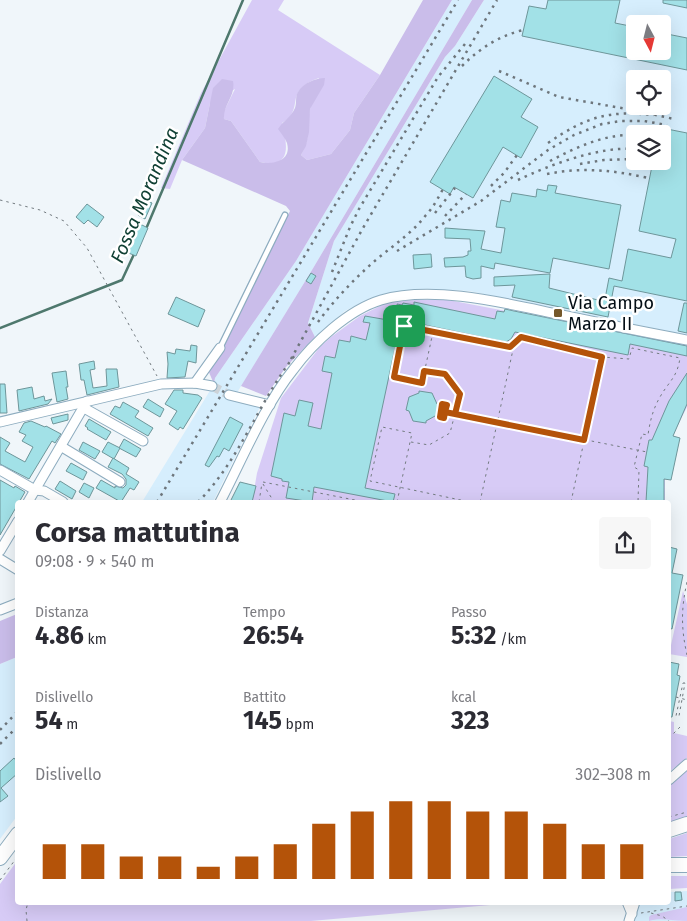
<!DOCTYPE html>
<html lang="it">
<meta charset="utf-8">
<style>
:root{--surface:#fff;--page:#f7f7f7;--text:#2b2b33;--muted:#7c7c81;--accent:#b45309}
body{margin:0;font-family:"Fira Sans",sans-serif;background:var(--page);color:var(--text);height:100vh;display:flex;flex-direction:column;font-size:19px;white-space:nowrap}
*{box-sizing:border-box;margin:0}
p{font-size:16px;color:var(--muted)}
.icon{flex:none;width:28px;height:28px;fill:none;stroke:currentColor;stroke-width:2;stroke-linecap:round;stroke-linejoin:round}
.map{position:relative;flex:1;overflow:hidden}
.side{position:absolute;left:15px;top:500px;width:656px;height:405px;display:flex;flex-direction:column;background:var(--surface);border-radius:5px;box-shadow:0 5px 20px #0002}
.side>*{flex:none}
.needle{width:32px;rotate:173deg}
.fabs{position:absolute;left:626px;top:15px;display:grid;gap:10px}
.fabs a{display:grid;place-items:center;width:45px;height:45px;border-radius:5px;background:var(--surface);box-shadow:0 5px 20px #0002;font-size:25px}
.pin{position:absolute;display:grid;place-items:center;width:42px;height:42px;color:#fff;margin:-21px;border-radius:10px;box-shadow:0 2px 8px #0006}
.round{display:grid;place-items:center;flex:none;width:52px;height:52px;border-radius:5px;background:var(--page)}
.headline{display:flex;align-items:center;justify-content:space-between;height:85px;padding:0 20px}
h1{font-size:28px;font-weight:700;line-height:38px}
.figures{display:grid;grid-template-columns:repeat(3,1fr);gap:8px;height:85px;padding:5px 20px}
.figures div{display:grid;align-content:center}
.figures b{font-size:25px;font-weight:700}
.figures small{font-size:14px;font-weight:400}
.figures p{font-size:14px}
.chart{height:140px;padding:10px 20px}
.chart p{display:flex;justify-content:space-between}
.chart svg{width:100%;height:90px;margin-top:5px;stroke:var(--accent);stroke-width:6}
.map>svg:first-child{display:block}
.built{fill:#d6eefd;fill-rule:evenodd}
.green{fill:#d7cbf6}
.forest{fill:#cabdea}
.lines{fill:none;stroke-linecap:round;stroke-linejoin:round}
.stream{stroke:#4e786d;stroke-width:2.5}
.building{fill:#a2e1e7;stroke:#6e969a}
.street-tunnel{stroke:#cdd3d8;stroke-width:9;stroke-dasharray:9 4.5;stroke-linecap:butt}
.lane-casing{stroke:#8dacbf;stroke-width:7}
.street-casing{stroke:#8dacbf;stroke-width:11}
.primary-casing{stroke:#8dacbf;stroke-width:16}
.path{stroke:#737b80;stroke-width:1;stroke-dasharray:2.5 4;stroke-linecap:butt}
.lane{stroke:#fff;stroke-width:4.5}
.street{stroke:#fff;stroke-width:9}
.primary{stroke:#fff;stroke-width:14}
.rail{stroke:#6e767c;stroke-width:2.5;stroke-dasharray:2.5 5;stroke-linecap:butt}
.route-casing{stroke:#fff;stroke-width:10}
.route{stroke:#b45309;stroke-width:6}
.poi-dot{fill:#75582b;stroke:#fff;stroke-width:2}
.labels{text-anchor:middle;stroke-width:5;stroke-linejoin:round;paint-order:stroke}
.poi-label{font-size:18px;fill:#040e15;stroke:#fff;text-anchor:start}
.water-label{font-size:19px;font-style:italic;fill:#104034;stroke:#fff}
</style>
<div class="map">
<svg width="687" height="921" viewBox="0 0 687 921">
<rect width="100%" height="100%" fill="#f0f6fa"/>
<g class="built">
<path d="M452 0H472L312 270 235 396 260 407 213 502H142L214 384 215 378 296 261Z"/>
<path d="M484 0H687V335L469 291 451 290 411 291 370 298 345 311 315 337 308 323 334 241 445 57 455 46ZM635 24H662V51H635ZM635 79H662V106H635ZM635 134H662V161H635Z"/>
<path d="M17 657V816L0 839V664Z"/>
<path d="M687 891V921H634L637 903 669 902V892Z"/>
</g>
<g class="green">
<path d="M252 0H284L278 10 380 75 354 113 350 130 331 154 307 160 301 155C312 135 306 127 310 109 313 99 316 88 319 78 312 80 303 85 299 91 292 101 299 113 282 123 287 144 293 169 260 162L231 121 224 119V111L235 89 210 103 205 128 182 160 170 189 161 188 201 93Z"/>
<path d="M443 299 687 345V407L672 437 665 478V502H252L257 473 281 398 319 348 331 337 360 316 390 301Z"/>
<path d="M683 591 687 604V657L669 654Z"/>
<path d="M669 721 674 722V733L687 736V758L669 772Z"/>
<path d="M687 768V819L669 825V784Z"/>
<path d="M687 833V856L669 857V839Z"/>
<path d="M17 861 18 902 513 903 311 921H0V884Z"/>
<path d="M669 876H687V888L669 889Z"/>
<path d="M687 907V921C674 921 659 917 649 921V917L651 915Z"/>
</g>
<g class="forest">
<path d="M423 0H452L296 261 215 378 214 384 208 370 223 346 290 211 286 206 182 160 205 128 213 88 222 79 233 81C236 96 223 104 224 119L231 121 260 162C273 165 292 161 287 143 285 138 281 133 278 129 283 121 291 117 295 108 297 103 295 96 298 92 303 83 316 78 325 78L324 85 310 109 309 132 306 146 301 155 307 160 331 154 350 130 354 113 380 75Z"/>
<path d="M472 0H484L455 46 445 57 334 241 308 323 315 337 286 367 266 396 241 386 312 270Z"/>
<path d="M17 614V657L0 664V621Z"/>
</g>
<g class="lines">
<g class="stream">
<path d="M146 229 243 0"/>
<path d="M0 328 122 280 135 252"/>
</g>
</g>
<g class="building">
<path d="M548 0H620L615 23 635 27V51H662V33L687 38V70L522 36 529 6 546 9Z"/>
<path d="M663 0H687V8L663 3Z"/>
<path d="M494 76 532 99 521 117 538 127 521 158 503 147 473 198 454 187 450 194 430 182Z"/>
<path d="M662 128 687 133V301L614 286 608 317 512 297 515 285 494 286V277L550 274 549 288 602 301 603 298 605 299 609 278 622 281 628 249 671 258 676 239 639 231 653 161H662Z"/>
<path d="M548 185 557 186 555 193 621 205 609 269 553 258 550 273 495 263 494 269 481 266V278L473 279 466 277 465 266 445 267 444 258 463 257 468 255V251H471L470 239 445 238V228L485 231 481 249 501 253 505 228 496 227 501 200 510 202 512 193 536 197 537 189 547 191Z"/>
<path d="M146 200 152 203 145 219 138 215Z"/>
<path d="M87 204 104 217 97 227 88 220 84 224 76 217Z"/>
<path d="M138 223 148 228 136 256 121 250 131 227 136 229Z"/>
<path d="M431 254 432 267 414 269 413 255Z"/>
<path d="M311 273 316 276 311 284 306 281Z"/>
<path d="M176 297 205 310 198 327 168 314Z"/>
<path d="M414 302 495 319 497 311 504 312 505 309 514 311 687 346V356L630 344 628 355 515 332 511 339 506 342 401 320 365 488 395 494 393 502 314 487 312 502 286 498 289 482 282 481V479L271 476 284 413 295 416 299 400 313 403 308 426 321 429 332 373 322 371 325 356 335 358 339 340 350 342 351 336 366 340 370 323 363 322 365 316 388 320V309H398L397 304 402 305 403 303 414 305Z"/>
<path d="M684 303H687V333L678 331Z"/>
<path d="M191 345 197 346 196 363 188 361 185 377 167 378 168 364 167 352 175 354 176 349 190 351Z"/>
<path d="M94 361 95 369 90 370 93 388 107 386 106 369H117L119 387 87 395 84 380H81L79 364Z"/>
<path d="M66 371 68 387H66L68 399 57 402 52 373Z"/>
<path d="M687 373V404L673 436 680 438 671 480 664 479V502H646L648 467 644 466 649 440H652L669 401Z"/>
<path d="M0 384H5L7 413H0Z"/>
<path d="M32 387 34 399 44 396 45 401 52 399 48 404 19 411 17 390Z"/>
<path d="M174 390H183V393L198 395 202 398 183 429 180 427 178 430 169 424 177 411 165 404Z"/>
<path d="M419 391 432 393 437 404H442L440 417 435 416 426 421V423L413 421 409 411 406 410 409 397 419 393Z"/>
<path d="M148 399 164 409 160 417 143 407Z"/>
<path d="M123 402 139 411 135 417 153 428 148 436 110 414 115 406 120 408Z"/>
<path d="M68 414V420L53 424 51 418Z"/>
<path d="M230 417 243 424 229 451 224 448 219 457 217 456 209 467 205 465Z"/>
<path d="M89 419 111 432 106 440 87 429 88 428 85 426Z"/>
<path d="M31 421 45 427 46 426 61 434 55 443 52 441 29 479 0 464V437L10 443 5 451 25 462 33 447 22 441 26 435 19 432 24 423Z"/>
<path d="M124 439 141 449 136 457 119 448Z"/>
<path d="M83 442 100 451 95 459 79 450Z"/>
<path d="M108 442 120 448 114 459 102 452Z"/>
<path d="M113 458 129 468 126 474 139 482 134 490 130 488 121 502 96 488 101 480 115 488V486L123 488 126 485V479L122 474 108 467Z"/>
<path d="M71 463 87 472 83 480 66 471Z"/>
<path d="M0 480 14 488 15 486 25 492 0 535Z"/>
<path d="M60 481 76 491 72 499 55 489Z"/>
<path d="M240 482 256 486 252 502H230Z"/>
<path d="M84 483 94 488 89 498 79 492Z"/>
<path d="M669 547 677 549 672 573 683 575 672 629 669 628Z"/>
<path d="M669 662 679 664 677 675 680 676 672 717H669Z"/>
<path d="M14 758 18 763V773L1 788 8 796 0 802V771Z"/>
<path d="M675 892H681L682 900 675 901Z"/>
</g>
<g class="lines">
<path class="street-tunnel" d="M212 386 229 395"/>
<g class="lane-casing">
<path id="lane" d="M220 348 285 215"/>
</g>
<g class="street-casing">
<g id="street">
<path d="M195 383 220 348"/>
<path d="M229 395 270 405"/>
<path d="M84 408 143 441"/>
<path d="M0 422 161 384 195 383 212 386"/>
<path d="M62 447 120 482"/>
<path d="M0 470 35 490 44 491 63 502"/>
<path d="M28 502 87 401"/>
<path d="M220 502C242 460 264 406 293 370 313 343 348 310 381 300 433 285 505 303 557 314 600 323 644 332 687 340"/>
<path d="M0 551 18 521"/>
<path d="M0 559 18 570"/>
<path d="M0 610 18 603"/>
<path d="M669 780 687 764"/>
<path d="M627 902 632 914"/>
<path d="M629 921 635 902"/>
</g>
</g>
<g class="primary-casing">
<g id="primary">
<path d="M669 830 687 824"/>
<path d="M0 858 18 834"/>
<path d="M669 865H687"/>
</g>
</g>
<g class="path">
<path d="M0 200 40 210 64 221 87 248 157 376"/>
<path d="M433 332 422 383 394 377 404 326 510 347 521 337 602 357 629 359 632 348 680 358C677 378 669 381 660 397 653 409 650 421 648 435L642 434 634 467 639 470 638 502"/>
<path d="M442 404 447 405 444 418 440 417Z"/>
<path d="M445 412 647 452"/>
<path d="M411 442 429 445 450 433 460 394 445 374 425 371"/>
<path d="M263 482 365 502"/>
<path d="M263 484 274 502"/>
<path d="M259 502 262 483"/>
<path d="M328 502 329 496"/>
<path d="M397 502 412 433 382 427 370 481 470 502"/>
<path d="M480 502 514 345"/>
<path d="M571 502 602 357"/>
<path d="M687 582C681 609 681 628 687 655"/>
<path d="M683 683H685L679 716H676Z"/>
<path d="M676 697 687 700"/>
<path d="M669 738 682 725"/>
<path d="M669 817 687 812"/>
<path d="M0 880 18 856"/>
<path d="M641 913 687 906"/>
<path d="M651 913 662 916 669 921"/>
<path d="M27 921 26 910 28 902"/>
</g>
<use href="#lane" class="lane"/>
<use href="#street" class="street"/>
<use href="#primary" class="primary"/>
<g class="rail">
<path d="M462 66C480 48 499 36 523 30"/>
<path d="M499 71 559 97 627 109"/>
<path d="M647 113 674 119"/>
<path d="M548 143C586 117 608 110 654 115"/>
<path d="M550 161C577 147 604 134 635 135"/>
<path d="M580 164 604 160 635 159"/>
<path d="M547 174C582 167 613 170 648 178"/>
<path d="M518 180C549 165 600 146 635 149"/>
<path d="M491 186 504 173 517 155"/>
<path d="M435 213 455 188"/>
<path d="M445 216 466 194"/>
<path d="M397 251 481 201 548 150 574 135 602 124 621 121H644L667 125"/>
<path d="M332 272 350 227 359 209 438 77 465 44"/>
<path d="M318 322C335 299 355 278 377 259 394 245 412 233 426 215 433 208 438 198 443 189"/>
<path d="M291 359 363 228 497 0"/>
<path d="M157 502 458 0"/>
<path d="M198 502C240 460 259 401 295 355"/>
<path d="M0 730 18 711"/>
<path d="M0 744 18 726"/>
</g>
</g>
<g class="lines">
<g class="route-casing">
<path id="route" d="M404 326 394 377 422 383 424 371 445 374 460 394 455 414 445 412 444 418 440 417 442 404 447 405 445 412 584 440 602 357 521 337 510 347 404 326"/>
</g>
<use href="#route" class="route"/>
</g>
<rect class="poi-dot" x="553" y="308" width="10" height="10" rx="2.5"/>
<g class="labels">
<g class="poi-label">
<text x="568" y="309">Via Campo<tspan x="568" dy="21">Marzo II</tspan></text>
</g>
<g class="water-label">
<text transform="translate(144 195) rotate(-67)" y="7">Fossa Morandina</text>
</g>
</g>
</svg>
<div class="fabs">
<a><svg class="needle" viewBox="-14 -14 28 28"><path d="M0-13l5 13h-10z" fill="#e53935"/><path d="M0 13l5-13h-10z" fill="#7c7c81"/></svg></a>
<a><svg class="icon" aria-label="locate" viewBox="0 0 24 24"><circle cx="12" cy="12" r="6"/><path d="M12 2v4M12 18v4M2 12h4M18 12h4"/></svg></a>
<a><svg class="icon" aria-label="layers" viewBox="0 0 24 24"><path d="M12 4l9 5-9 5-9-5zM3 14l9 5 9-5"/></svg></a>
</div>
<div class="pin" style="left:404px;top:326px;background:#1e9e55"><svg class="icon" aria-label="arrive" viewBox="0 0 24 24"><path d="M6 21V4h12l-3 4 3 4H6"/></svg></div>
<section class="side">
<div class="headline"><div><h1>Corsa mattutina</h1><p>09:08 · 9 × 540 m</p></div><a class="round"><svg class="icon" aria-label="share" viewBox="0 0 24 24"><path d="M12 15V3M7 8l5-5 5 5M5 13v7h14v-7"/></svg></a></div>
<div class="figures">
<div><p>Distanza</p><b>4.86<small> km</small></b></div>
<div><p>Tempo</p><b>26:54</b></div>
<div><p>Passo</p><b>5:32<small> /km</small></b></div>
</div>
<div class="figures">
<div><p>Dislivello</p><b>54<small> m</small></b></div>
<div><p>Battito</p><b>145<small> bpm</small></b></div>
<div><p>kcal</p><b>323</b></div>
</div>
<div class="chart"><p><span>Dislivello</span>302–308 m</p>
<svg viewBox="0 0 160 44" preserveAspectRatio="none"><path d="M5 44V27M15 44V27M25 44V33M35 44V33M45 44V38M55 44V33M65 44V27M75 44V17M85 44V11M95 44V6M105 44V6M115 44V11M125 44V11M135 44V17M145 44V27M155 44V27"/></svg>
</div>
</section>
</div>
